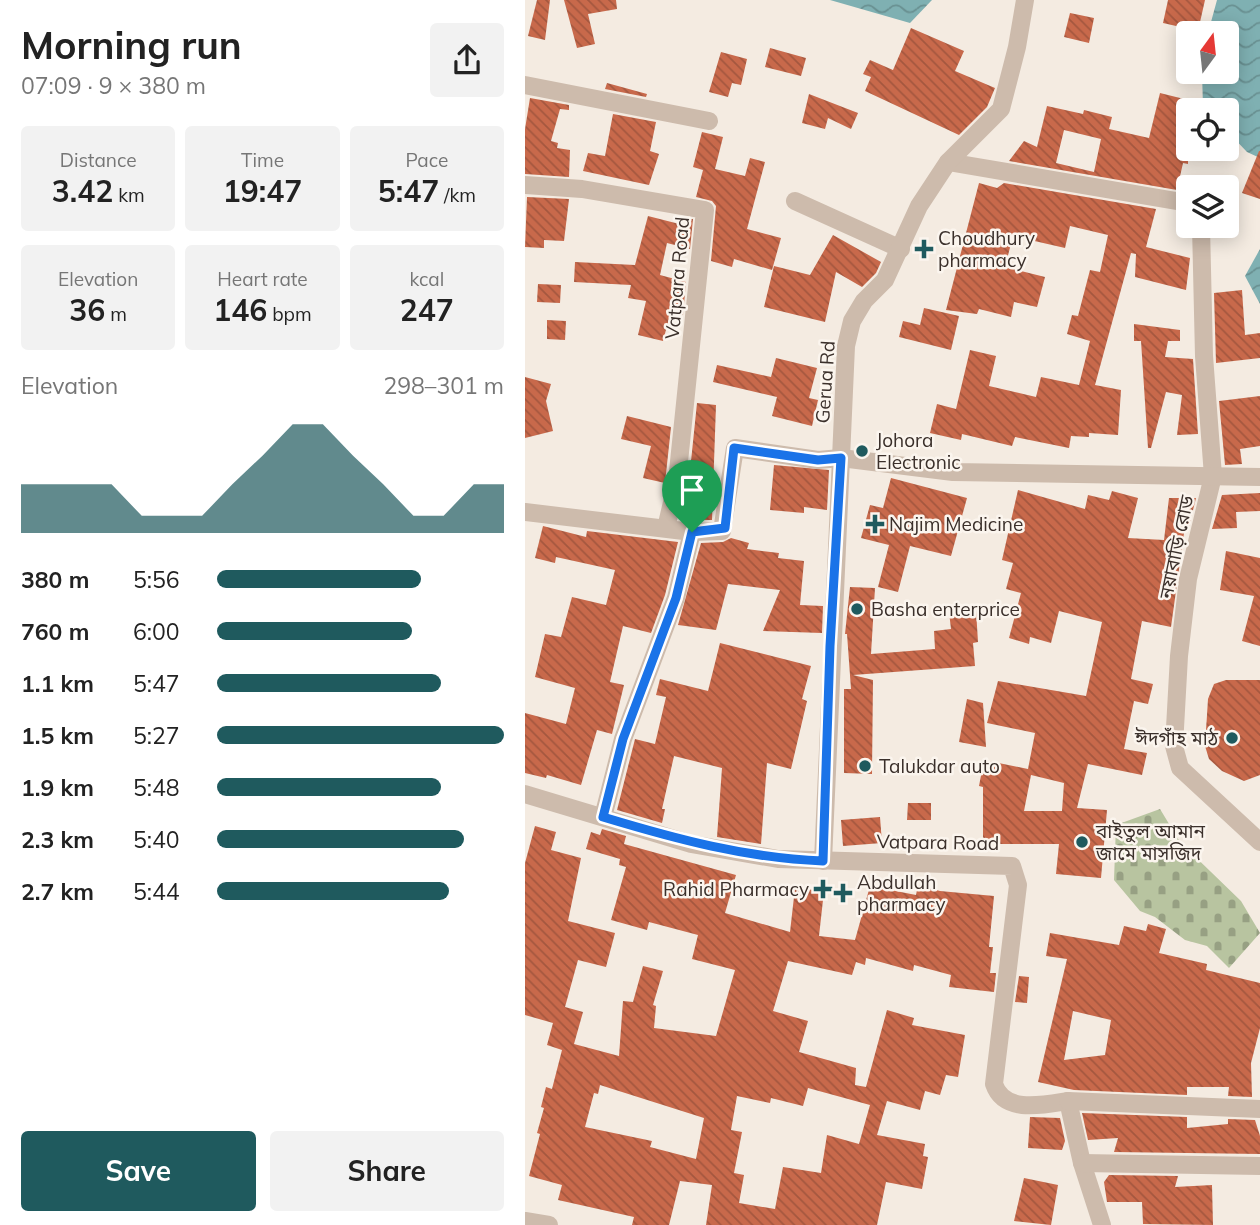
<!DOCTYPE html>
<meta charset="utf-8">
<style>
:root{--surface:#fff;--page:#f2f2f2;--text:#222;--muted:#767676;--accent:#1f5a5e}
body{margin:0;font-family:Mulish,"Noto Sans Bengali",sans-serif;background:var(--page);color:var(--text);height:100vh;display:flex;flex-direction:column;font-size:26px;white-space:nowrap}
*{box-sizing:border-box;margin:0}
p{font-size:23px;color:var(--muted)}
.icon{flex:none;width:38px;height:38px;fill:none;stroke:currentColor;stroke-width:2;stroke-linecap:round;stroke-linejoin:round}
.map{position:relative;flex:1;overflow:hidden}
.details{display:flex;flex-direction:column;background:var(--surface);width:525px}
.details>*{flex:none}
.needle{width:46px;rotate:15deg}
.tools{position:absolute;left:651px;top:21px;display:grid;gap:14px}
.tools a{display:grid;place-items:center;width:63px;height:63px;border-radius:7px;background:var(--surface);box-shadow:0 4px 18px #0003;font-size:35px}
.pin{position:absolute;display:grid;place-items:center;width:60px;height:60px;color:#fff;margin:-72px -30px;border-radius:50% 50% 50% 0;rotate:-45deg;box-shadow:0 0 7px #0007}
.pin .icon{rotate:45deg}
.round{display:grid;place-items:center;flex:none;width:74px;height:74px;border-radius:7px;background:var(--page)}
.summary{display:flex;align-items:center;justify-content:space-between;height:119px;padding:0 21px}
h1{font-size:38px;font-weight:700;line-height:52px}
.stats{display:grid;grid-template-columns:repeat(3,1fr);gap:10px;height:119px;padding:7px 21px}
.stats div{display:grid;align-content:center;border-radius:7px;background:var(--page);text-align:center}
.stats b{font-size:30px;font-weight:700}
.stats small{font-size:19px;font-weight:400}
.stats p{font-size:19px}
.chart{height:196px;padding:14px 21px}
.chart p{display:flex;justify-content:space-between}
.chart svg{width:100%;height:126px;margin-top:7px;fill:var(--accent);opacity:.7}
.cta{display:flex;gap:14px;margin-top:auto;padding:14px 21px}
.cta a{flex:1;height:80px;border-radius:7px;background:var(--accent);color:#fff;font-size:28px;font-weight:700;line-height:80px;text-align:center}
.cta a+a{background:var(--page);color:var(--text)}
ul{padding:0 21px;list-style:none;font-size:23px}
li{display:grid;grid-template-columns:112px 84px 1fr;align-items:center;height:52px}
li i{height:18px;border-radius:9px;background:var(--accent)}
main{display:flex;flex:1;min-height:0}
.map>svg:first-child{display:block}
.cemetery{fill:url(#cemetery-stones)}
.water{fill:url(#water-waves)}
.building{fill:url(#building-back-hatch);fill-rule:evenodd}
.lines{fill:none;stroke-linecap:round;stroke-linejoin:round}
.minor{stroke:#cdbbac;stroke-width:18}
.route-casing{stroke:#fff;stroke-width:14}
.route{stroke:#1a73e8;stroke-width:9}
.poi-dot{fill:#1f5a5e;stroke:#fbf5ee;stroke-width:2.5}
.labels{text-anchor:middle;stroke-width:5;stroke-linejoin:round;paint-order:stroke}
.poi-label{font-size:19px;fill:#3b302b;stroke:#fbf5ee;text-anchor:start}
.street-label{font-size:19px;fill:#3b302b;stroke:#fbf5ee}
</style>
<main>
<section class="details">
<div class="summary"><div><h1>Morning run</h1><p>07:09 · 9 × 380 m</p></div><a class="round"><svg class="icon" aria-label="share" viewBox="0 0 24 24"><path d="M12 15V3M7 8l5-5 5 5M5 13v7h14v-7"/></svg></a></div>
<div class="stats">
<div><p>Distance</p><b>3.42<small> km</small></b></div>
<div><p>Time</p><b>19:47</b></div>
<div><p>Pace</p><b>5:47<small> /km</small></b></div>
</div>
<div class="stats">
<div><p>Elevation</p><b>36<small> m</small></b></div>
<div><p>Heart rate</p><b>146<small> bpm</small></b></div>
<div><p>kcal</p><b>247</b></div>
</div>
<div class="chart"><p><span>Elevation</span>298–301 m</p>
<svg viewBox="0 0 160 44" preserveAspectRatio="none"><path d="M0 44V27L10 27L20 27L30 27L40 38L50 38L60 38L70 27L80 17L90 6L100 6L110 17L120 27L130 38L140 38L150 27L160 27V44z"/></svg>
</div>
<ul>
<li><b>380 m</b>5:56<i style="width:71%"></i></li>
<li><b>760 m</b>6:00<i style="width:68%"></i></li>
<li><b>1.1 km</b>5:47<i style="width:78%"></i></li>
<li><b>1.5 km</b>5:27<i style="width:100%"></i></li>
<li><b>1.9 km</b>5:48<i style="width:78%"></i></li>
<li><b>2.3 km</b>5:40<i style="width:86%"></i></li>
<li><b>2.7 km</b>5:44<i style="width:81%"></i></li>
</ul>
<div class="cta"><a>Save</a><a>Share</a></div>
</section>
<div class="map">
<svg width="735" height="1225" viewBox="0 0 735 1225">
<defs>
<pattern id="cemetery-stones" width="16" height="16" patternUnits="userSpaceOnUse" patternTransform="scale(1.75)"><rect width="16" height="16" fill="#b8c4a0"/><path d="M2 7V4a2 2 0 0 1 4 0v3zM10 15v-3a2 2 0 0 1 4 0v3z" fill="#97a083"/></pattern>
<pattern id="water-waves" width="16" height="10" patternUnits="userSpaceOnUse" patternTransform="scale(1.75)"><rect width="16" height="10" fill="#7fb0b2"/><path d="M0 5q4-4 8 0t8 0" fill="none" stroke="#699091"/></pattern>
<pattern id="building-back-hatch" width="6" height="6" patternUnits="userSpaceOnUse" patternTransform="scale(1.75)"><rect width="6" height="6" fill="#c8694b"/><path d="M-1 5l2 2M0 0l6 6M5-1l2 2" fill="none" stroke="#a4573f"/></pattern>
</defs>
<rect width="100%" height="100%" fill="#f4ebe1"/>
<path class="cemetery" d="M635 809 655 842 716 901 735 933 704 968 682 946 660 940 630 917 615 911 589 880 591 825Z"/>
<g class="water">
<path d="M305 0H407L385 23Z"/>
<path d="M692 0H735V158L722 152 702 131V110H681L678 107 677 72H702V33H683Z"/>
<path d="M735 249V304L720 276Z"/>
</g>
<g class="building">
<path d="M12 0H25L20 40 3 36Z"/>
<path d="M39 0H91L92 9 63 14 70 44 52 48Z"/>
<path d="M643 0H680L673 31 638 23Z"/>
<path d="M545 13 569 18 564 43 539 37Z"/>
<path d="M386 28 439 51 430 71 470 88 462 107 434 135 340 91 346 77 338 74 345 60 368 70Z"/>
<path d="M245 48 281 58 276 76 240 67Z"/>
<path d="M196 52 222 59 216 85 207 83 203 97 184 92Z"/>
<path d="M82 83 122 94 121 97 80 89Z"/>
<path d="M635 93 667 101 658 136 663 137V164L658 163 652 190 484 161 499 141 512 147 522 106 558 114 559 110 587 117 584 129 624 138ZM539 130 576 139 569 172 531 163Z"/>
<path d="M284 94 333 113 326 129 303 118 300 129 277 123Z"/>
<path d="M5 98 44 105V110L35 109 26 141 33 143 32 148 45 150 44 177 0 174V129Z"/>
<path d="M88 114 131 122 125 151 134 154 124 185 58 171 63 153 80 156Z"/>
<path d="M177 132 198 137 190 169 220 176 225 158 240 162 222 229 256 238 247 270 209 259 207 267 186 261 191 206 187 201 171 197 178 170 168 167Z"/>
<path d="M734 151H735V199L717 193Z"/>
<path d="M454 183 472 188 479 183 631 209 621 247 665 258 661 290 610 277 611 254 606 253 570 385 596 390 593 435 564 433V437L546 436 544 448 490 437 487 446 437 434 436 440 405 433 412 404 431 409 445 350 471 356 464 386 511 397 516 377 554 385 565 341 542 334 547 315 553 316 565 270 575 272 583 235 545 226 540 248 488 236 480 267 520 277 512 307 489 302 486 317 454 309 452 314 421 310Z"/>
<path d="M2 197 44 199 39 241 19 240V248L0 247Z"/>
<path d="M123 216 162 226 164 219H168L165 249 142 243 135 275 161 282 158 315 146 311 138 341 113 335 121 301 103 298 106 285 49 282 50 262 110 265Z"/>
<path d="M308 235 356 262 351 273 337 287 311 272 300 322 239 307 249 266 285 275Z"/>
<path d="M13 284 36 285 35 303 12 302Z"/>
<path d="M717 290 720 335 735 333V358L691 363 689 293Z"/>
<path d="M399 308 434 316 426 350 374 337 378 321 395 325Z"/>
<path d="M22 320 41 321 40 340 22 339Z"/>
<path d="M609 324 655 330V341H643L640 357 668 359 673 434 652 435 657 395 641 392 626 448H623L616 341H609Z"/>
<path d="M251 358 292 368 284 398 293 400 287 426 247 416 252 397 188 382 192 365 246 377Z"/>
<path d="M0 377 26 384 21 401 28 431 0 438Z"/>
<path d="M735 396V446L715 449 717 464 700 465 694 401Z"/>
<path d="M172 403 191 405 187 520H160Z"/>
<path d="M102 416 146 427 140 483 118 478 126 446 96 439Z"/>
<path d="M249 465 304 470 302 510 279 507V513L245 510Z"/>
<path d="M366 478 442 498 426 556 385 546 373 592 353 587 364 545 336 538 345 505 358 508Z"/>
<path d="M493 490 560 509 563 495 584 500 587 491 613 498 603 538 639 540 644 498H671L664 526H660L646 627 617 621 606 679 628 684 623 704 609 701 599 749 622 753 617 775 563 764 552 808 582 810 576 878 531 874 534 844H458V787L454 786 459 760 503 769 510 733 462 723 473 681 561 696 577 622 534 611 526 643 505 637 504 644 484 638 496 593 481 589 488 563 477 560ZM506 775 539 783 537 811H499Z"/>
<path d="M735 493V511L711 512 712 528 687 529 697 495Z"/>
<path d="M18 526 61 537 62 531 153 542 140 595 126 633 98 626 85 682 99 685 87 734 72 730 56 785 22 775 21 778 0 773V713L41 724 50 688 10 677 20 634 36 637 47 597 81 605 90 570 31 557 30 563 10 558Z"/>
<path d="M206 538 224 543 222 549 254 553 253 558 279 561 275 605 298 606 297 633 238 631 255 590 203 584 191 630 153 625 176 543 198 542Z"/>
<path d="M701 551 735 558V646L717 641 729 596 695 590Z"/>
<path d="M325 587 350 588 346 654 410 649 409 631 426 629 424 612 451 610 453 642 448 643 450 666 328 675 348 680 347 774 319 773V689H326L322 634H320Z"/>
<path d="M195 643 286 666 277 699 282 701 266 769 242 763 236 844 192 837 197 768 149 756 137 809H140L137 823 92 810 110 739 130 744 141 697 131 695 135 679 183 691Z"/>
<path d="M701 680H735V775L719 781 697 771 684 759 680 746 683 699 689 684Z"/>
<path d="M442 699 458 703 461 747 434 742Z"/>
<path d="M383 803H406V820H382Z"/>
<path d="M355 817 357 843 318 846 316 820Z"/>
<path d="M10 826 31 832 26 850 56 858 43 921 90 933 81 967 53 960 40 1007 58 1012 49 1044 94 1056 98 1001 108 1002 118 966 138 971 128 1005 131 1006 129 1028 191 1036 210 970 167 959 173 935 124 922 122 930 86 920 101 867 94 865 95 859 61 849 66 832 75 835 77 829 101 836 99 844 211 875 200 913 265 932 270 888 299 891 294 936 330 940 345 886 391 895 393 885 415 891 469 896 464 947H468L465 973H471L469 992 424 987 426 975 389 965 388 971 341 958 340 965 331 962 327 975 263 961 248 1011 283 1021 274 1052 331 1068 330 1085 341 1087 362 1010 389 1018 387 1025 440 1035 433 1077 421 1075 415 1095 400 1091 395 1110 362 1101 352 1135 400 1144 398 1156 403 1157 397 1189 361 1182 352 1225H181L187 1185 155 1181 144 1225H107L109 1217 33 1200 37 1185 4 1176 15 1134 12 1133 19 1108 16 1107 21 1087 27 1089 37 1050 22 1045 28 1023 0 1015V863ZM75 1085 179 1118 171 1159 125 1147 127 1141 60 1127 69 1093 73 1094ZM283 1088 345 1105 334 1144 302 1135 296 1173 258 1167 250 1209 214 1203 219 1175 209 1173 217 1132 206 1130 212 1096 245 1103 246 1098 278 1106Z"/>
<path d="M623 924 641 929 634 953 682 964 681 970 735 983V1028L726 1063 727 1097 703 1096 704 1087H662V1095L549 1090 513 1082 542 959 521 956 525 933 594 945 599 926 621 931ZM548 1011 586 1020 580 1055 539 1060Z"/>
<path d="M494 976 504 977 502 1003 490 1002Z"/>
<path d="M557 1113 662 1117V1128L703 1124V1119L730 1120 735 1136V1154L589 1152 593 1138 563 1140Z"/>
<path d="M505 1117 535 1118 540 1141 537 1150 503 1148Z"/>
<path d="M584 1175 653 1176 650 1187 687 1185 688 1225 618 1224 617 1202H582L579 1182Z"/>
<path d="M499 1178 533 1185 526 1225 489 1221Z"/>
</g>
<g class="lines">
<g class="minor">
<path d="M0 85 184 121"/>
<path d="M423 162 663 203"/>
<path d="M0 185 57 189 180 210 152 481 141 528"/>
<path d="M270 201 376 249"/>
<path d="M676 226 679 356 688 476 663 579 654 656 649 746 655 768 735 842"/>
<path d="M0 512 167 532 197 531 210 448 293 460 316 458 428 472 735 477"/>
<path d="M0 794 166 844 253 859 487 866 493 885 469 1084C479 1114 518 1105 543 1101L557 1163 577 1225"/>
<path d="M78 817 98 739 151 598 167 532"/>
<path d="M298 861 321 346 327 321 339 301 360 280 394 206 423 162 476 109 492 47 500 0"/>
<path d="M543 1101 735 1109"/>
<path d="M557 1163 735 1166"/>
<path d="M0 1221 24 1225"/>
</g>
</g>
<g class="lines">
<g class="route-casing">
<path id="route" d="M209 448 293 460 316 458 305 646 298 861C221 858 151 839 78 817L98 739 151 598 167 532 200 528Z"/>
</g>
<use href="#route" class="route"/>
</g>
<g class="poi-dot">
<path d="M395.5 238.5h7v7h7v7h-7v7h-7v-7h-7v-7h7z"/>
<circle cx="337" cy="451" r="7"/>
<path d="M346.5 513.5h7v7h7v7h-7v7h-7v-7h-7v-7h7z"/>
<circle cx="332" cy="609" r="7"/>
<circle cx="707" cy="738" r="7"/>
<circle cx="340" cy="766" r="7"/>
<circle cx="557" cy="842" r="7"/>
<path d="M294.5 878.5h7v7h7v7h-7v7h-7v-7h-7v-7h7z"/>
<path d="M314.5 882.5h7v7h7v7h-7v7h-7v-7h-7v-7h7z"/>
</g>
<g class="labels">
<g class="poi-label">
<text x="413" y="245">Choudhury<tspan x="413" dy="22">pharmacy</tspan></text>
<text x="351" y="447">Johora<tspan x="351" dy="22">Electronic</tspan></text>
<text x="364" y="531">Najim Medicine</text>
<text x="346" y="616">Basha enterprice</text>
<text x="693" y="745" text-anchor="end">ঈদগাঁহ মাঠ</text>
<text x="354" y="773">Talukdar auto</text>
<text x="571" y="838">বাইতুল আমান<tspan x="571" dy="22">জামে মাসজিদ</tspan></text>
<text x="332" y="889">Abdullah<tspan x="332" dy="22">pharmacy</tspan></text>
<text x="284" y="896" text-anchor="end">Rahid Pharmacy</text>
</g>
<g class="street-label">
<text transform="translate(152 278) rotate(-85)" y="7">Vatpara Road</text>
<text transform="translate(300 382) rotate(-86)" y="7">Gerua Rd</text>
<text transform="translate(651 547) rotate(-78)" y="7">নয়াবাড়ি রোড</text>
<text transform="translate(413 842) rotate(1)" y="7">Vatpara Road</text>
</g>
</g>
</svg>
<div class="tools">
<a><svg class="needle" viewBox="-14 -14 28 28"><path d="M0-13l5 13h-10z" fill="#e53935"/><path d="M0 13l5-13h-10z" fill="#767676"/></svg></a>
<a><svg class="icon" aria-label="locate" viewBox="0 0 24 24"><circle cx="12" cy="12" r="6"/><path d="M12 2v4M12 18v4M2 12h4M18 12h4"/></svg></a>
<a><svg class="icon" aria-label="layers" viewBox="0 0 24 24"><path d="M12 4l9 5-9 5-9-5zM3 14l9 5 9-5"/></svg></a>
</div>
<div class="pin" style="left:167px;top:532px;background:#1e9e55"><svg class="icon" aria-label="arrive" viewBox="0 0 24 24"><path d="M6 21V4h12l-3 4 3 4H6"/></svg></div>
</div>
</main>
